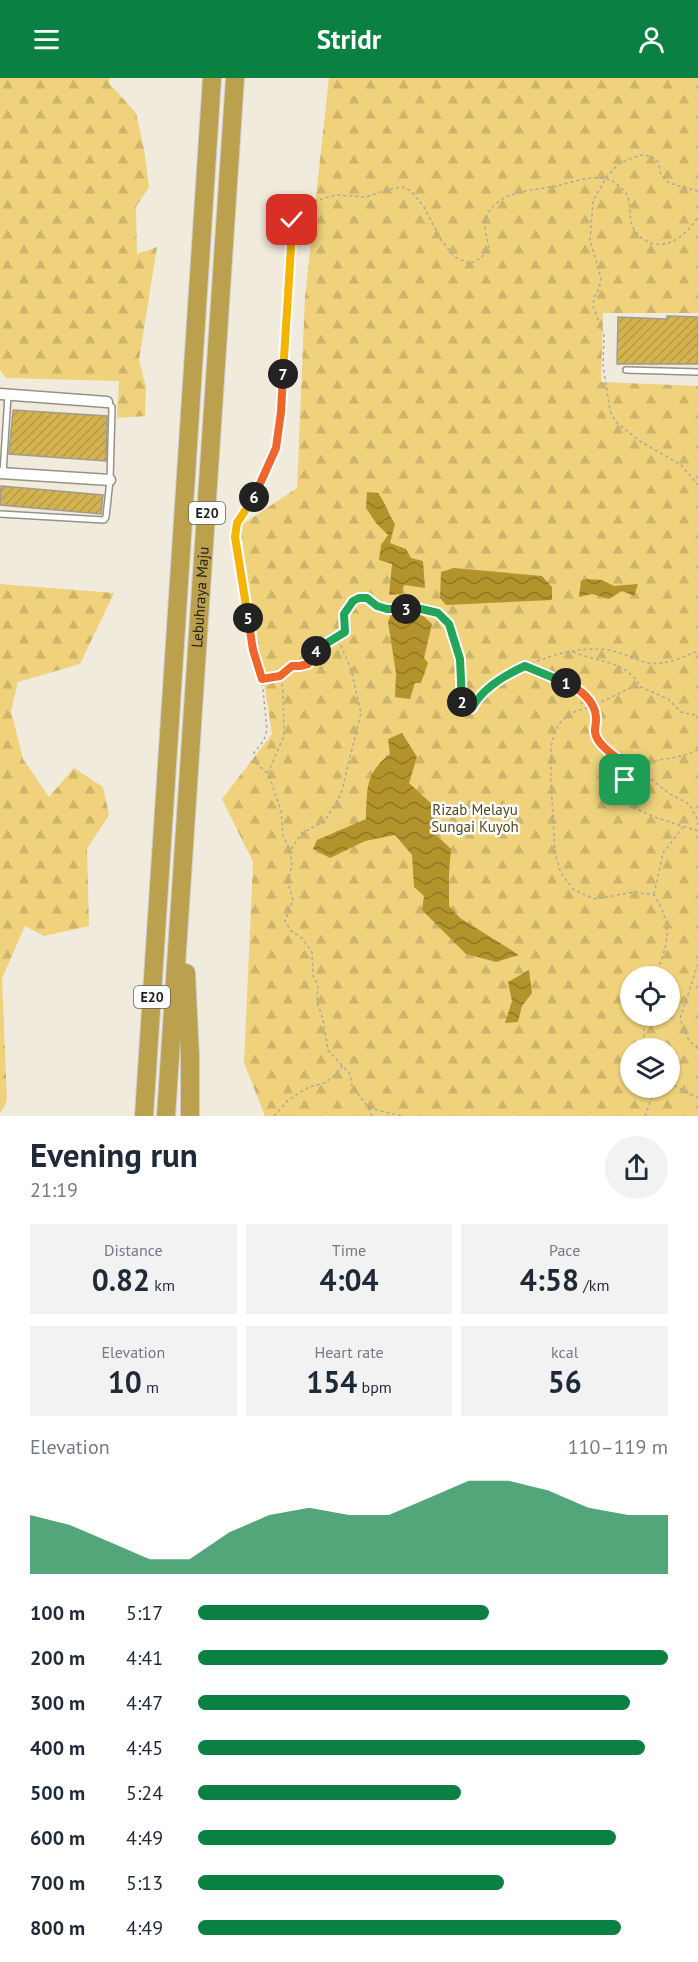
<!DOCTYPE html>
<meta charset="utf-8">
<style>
:root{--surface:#fff;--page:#f2f2f3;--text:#1f2937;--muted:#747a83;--accent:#0b8043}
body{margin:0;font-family:"PT Sans",sans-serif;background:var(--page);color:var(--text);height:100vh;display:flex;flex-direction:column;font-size:22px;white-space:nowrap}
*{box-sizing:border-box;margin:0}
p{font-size:20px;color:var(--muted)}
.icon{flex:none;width:33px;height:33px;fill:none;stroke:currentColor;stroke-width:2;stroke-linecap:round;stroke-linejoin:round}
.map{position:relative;height:1038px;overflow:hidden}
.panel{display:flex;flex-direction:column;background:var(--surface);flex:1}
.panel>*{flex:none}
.fabs{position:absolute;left:620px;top:888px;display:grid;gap:12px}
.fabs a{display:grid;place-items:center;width:60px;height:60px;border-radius:50%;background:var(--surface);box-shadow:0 2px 4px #0004;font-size:30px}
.pin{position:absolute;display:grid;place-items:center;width:51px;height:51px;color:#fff;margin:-26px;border-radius:12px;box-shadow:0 3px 9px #0006}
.km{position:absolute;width:30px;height:30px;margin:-15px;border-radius:50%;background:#222;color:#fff;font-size:16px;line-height:30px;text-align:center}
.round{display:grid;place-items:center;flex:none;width:63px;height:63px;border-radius:32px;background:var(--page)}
.overview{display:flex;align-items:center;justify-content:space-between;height:102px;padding:0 30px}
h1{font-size:33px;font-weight:800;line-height:45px}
.stats{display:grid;grid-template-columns:repeat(3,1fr);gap:9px;height:102px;padding:6px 30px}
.stats div{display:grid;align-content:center;border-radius:0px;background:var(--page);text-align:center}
.stats b{font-size:30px;font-weight:800}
.stats small{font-size:16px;font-weight:400}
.stats p{font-size:16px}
.chart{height:168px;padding:12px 30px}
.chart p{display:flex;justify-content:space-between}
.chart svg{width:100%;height:108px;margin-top:6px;fill:var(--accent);opacity:.7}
ul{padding:0 30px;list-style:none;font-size:20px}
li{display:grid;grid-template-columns:96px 72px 1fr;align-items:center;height:45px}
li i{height:15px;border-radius:8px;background:var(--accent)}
header{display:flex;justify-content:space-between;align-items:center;height:78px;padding:0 30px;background:var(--accent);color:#fff;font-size:27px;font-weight:800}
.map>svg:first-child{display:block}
.forest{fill:url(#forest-firs);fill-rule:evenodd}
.water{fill:url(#water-waves)}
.building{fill:url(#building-hatch);stroke:#a09c8f;stroke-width:1.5}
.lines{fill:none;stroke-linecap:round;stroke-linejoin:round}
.lane-casing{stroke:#969285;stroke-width:8}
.street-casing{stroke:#969285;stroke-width:13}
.highway-casing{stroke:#cecdcc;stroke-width:20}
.path{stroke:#ada99e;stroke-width:1.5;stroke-dasharray:3 3;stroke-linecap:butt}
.lane{stroke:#fff;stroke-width:5}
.street{stroke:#fff;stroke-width:10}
.highway{stroke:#bba04e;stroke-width:18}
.split-1-casing{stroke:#fff;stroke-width:12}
.split-2-casing{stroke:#fff;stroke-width:12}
.split-3-casing{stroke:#fff;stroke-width:12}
.split-4-casing{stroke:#fff;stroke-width:12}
.split-5-casing{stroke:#fff;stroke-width:12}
.split-6-casing{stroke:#fff;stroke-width:12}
.split-7-casing{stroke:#fff;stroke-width:12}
.split-8-casing{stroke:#fff;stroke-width:12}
.split-9-casing{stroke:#fff;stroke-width:12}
.split-1{stroke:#f0652b;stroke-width:8}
.split-2{stroke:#22a559;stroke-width:8}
.split-3{stroke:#22a559;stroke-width:8}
.split-4{stroke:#22a559;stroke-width:8}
.split-5{stroke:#f0652b;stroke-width:8}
.split-6{stroke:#f5b400;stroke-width:8}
.split-7{stroke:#f0652b;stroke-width:8}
.split-8{stroke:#f5b400;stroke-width:8}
.split-9{stroke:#f5b400;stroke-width:8}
.labels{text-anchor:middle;stroke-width:5;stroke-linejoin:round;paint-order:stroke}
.shield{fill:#fff;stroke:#62615d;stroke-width:1.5}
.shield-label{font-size:14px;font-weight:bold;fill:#1f1d18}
.street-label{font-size:15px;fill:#1f1d18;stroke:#fff}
.park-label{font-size:15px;fill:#52451b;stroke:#fff}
</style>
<header><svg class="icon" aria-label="menu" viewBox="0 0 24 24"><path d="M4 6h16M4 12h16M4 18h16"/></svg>Stridr<svg class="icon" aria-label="person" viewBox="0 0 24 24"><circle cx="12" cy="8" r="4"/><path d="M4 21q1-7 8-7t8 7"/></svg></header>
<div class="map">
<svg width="698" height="1038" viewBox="0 0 698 1038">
<defs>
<pattern id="forest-firs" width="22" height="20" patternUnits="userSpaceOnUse" patternTransform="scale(1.5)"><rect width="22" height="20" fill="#efd27b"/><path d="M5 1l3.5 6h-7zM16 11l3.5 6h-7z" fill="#ccb46a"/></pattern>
<pattern id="water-waves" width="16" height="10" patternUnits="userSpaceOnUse" patternTransform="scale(1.5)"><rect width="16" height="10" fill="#b3942c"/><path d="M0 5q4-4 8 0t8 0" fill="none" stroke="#917825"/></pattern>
<pattern id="building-hatch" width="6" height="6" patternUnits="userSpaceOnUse" patternTransform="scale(1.5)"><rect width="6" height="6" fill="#d4b451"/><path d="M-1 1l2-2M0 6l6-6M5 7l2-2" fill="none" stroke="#b69a46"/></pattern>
</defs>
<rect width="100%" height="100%" fill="#f0ebdd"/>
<g class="forest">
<path d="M0 0H109V5L136 35 144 71 149 109 136 129 137 176 157 169 139 282 146 309 145 338 117 340 119 303 6 300 0 292Z"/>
<path d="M329 0H698V235H603L601 304 698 308V1038H265L244 985 253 784 222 721 272 656 240 448 297 410 305 219ZM630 898H669V938H630ZM630 970H669V1010H630Z"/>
<path d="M0 506 114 515 80 586 18 604 11 633 23 681 49 719 74 690 103 709 109 737 87 771 89 848 44 858 25 848 2 900 7 1022 0 1036Z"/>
</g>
<g class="water">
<path d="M367 414 378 415C386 425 388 436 395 446L390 465 406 471 411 480 423 483 425 510 404 507 402 516 389 517 392 486 379 482 381 467 388 457 376 445 366 430Z"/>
<path d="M454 490 542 498 552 509V522L446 527 440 520 441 494Z"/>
<path d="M587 501 602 502 614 508 638 506 634 518 622 513 609 521 592 516 579 519 581 503Z"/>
<path d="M420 535 432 546 424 580 428 585 421 605H415L410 621 395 619 396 595 388 544 391 536Z"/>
<path d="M402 655 417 679 409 705 435 729 434 755 451 771 449 795V828L460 840 519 877 496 884 466 876 422 832 424 818 414 809 412 777 395 757 365 763 330 780 313 771 317 762 366 741C367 711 365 695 390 676L388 661Z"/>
<path d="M529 892 532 915 522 928 518 944 505 945 512 923 508 904Z"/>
</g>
<g class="building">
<path d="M667 238 698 239V286H617L618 239 667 241Z"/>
<path d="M13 332 107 338 106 383 9 376Z"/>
<path d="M1 408 103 417 101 436 0 427Z"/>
</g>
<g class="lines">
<g class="lane-casing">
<g id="lane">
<path d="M626 292 698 294"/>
<path d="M3 395 8 317"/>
<path d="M0 436 104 442 106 439 110 402 112 329 107 324"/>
</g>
</g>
<g class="street-casing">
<g id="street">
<path d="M0 316 107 324"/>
<path d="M0 395 110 402"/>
</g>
</g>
<g class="highway-casing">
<g id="highway">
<path d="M186 895 190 978V1038"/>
<path d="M144 1038 212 0"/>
<path id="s1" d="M166 1038 235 0"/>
</g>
</g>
<g class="path">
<path d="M698 113 669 105 661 97 658 84 651 78 640 77 618 86 606 100 593 123 590 162 601 200 599 211 594 219 593 228 604 257 603 288 610 333 616 344 638 362 681 387 698 407"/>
<path d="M573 574C597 584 627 583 640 608"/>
<path d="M526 588C550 577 580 568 608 572 621 574 631 580 644 584 662 589 681 580 698 573"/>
<path d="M262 601 253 572 235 459 237 445 252 421 276 370 281 334 292 142 300 127 336 117 366 119 386 112 402 109 411 113 424 129 441 162 455 179 470 186 482 179 489 170C487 161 483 147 487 138 498 112 533 113 556 108 574 104 597 94 614 104 618 106 625 113 627 117 634 134 624 150 645 162 646 163 652 166 653 166 674 169 688 154 698 139"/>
<path d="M698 672C675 683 654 679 630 690L625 702 624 717 632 729 657 740 698 753"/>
<path d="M267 695 256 685 254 675 264 662 267 652 262 601 280 598"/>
<path d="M291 771 302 755 325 743 341 716 361 635 351 591 338 561"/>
<path d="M654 816 663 775 683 749"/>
<path d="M698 886 680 941 689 963 698 970"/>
<path d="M655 898C668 867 674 847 654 817L635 814 595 821 574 812 561 795 555 776 551 703V669L555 653 562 642 574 634 593 628 630 610 641 609 668 621 681 634 698 638"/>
<path d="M644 938V970"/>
<path d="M669 1005 698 1020"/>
<path d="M369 1030 402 1038"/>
<path d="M274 1038 288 1022 309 1009 325 1005 336 996 343 987"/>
<path d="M372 1038 368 1029 352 1008 350 996 328 972 323 941 317 924 318 907 313 898 312 874 302 860 291 853 285 843 293 822 288 804 292 787 290 772 283 758 281 732 268 695 284 658 283 614 281 598 292 588H300L308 586 317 571 345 554C345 548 343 541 344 536 345 530 353 521 359 520 369 517 375 528 384 530 406 536 434 523 449 546 454 555 459 572 460 582 461 598 455 618 467 631L472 630C482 611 505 597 525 588L576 608 593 628 596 638 594 652 596 660 630 690 651 701 670 716 689 726 697 740 698 748"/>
<path d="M645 1038 655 1010"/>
</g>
<use href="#lane" class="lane"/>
<use href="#street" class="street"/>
<use href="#highway" class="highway"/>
</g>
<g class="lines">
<g class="split-1-casing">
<path id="split-1" d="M566 605C579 610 595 623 596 639 597 647 592 653 598 662 605 673 619 681 630 690L625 702"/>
</g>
<g class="split-2-casing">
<path id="split-2" d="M462 624 467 631 472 630C482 611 505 597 525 588L566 605"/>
</g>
<g class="split-3-casing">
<path id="split-3" d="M406 531H421L438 535 449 546 460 581 462 624"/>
</g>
<g class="split-4-casing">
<path id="split-4" d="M316 573 317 571 345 554 344 536 353 523 359 520H367L377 528 387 531H406"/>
</g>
<g class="split-5-casing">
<path id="split-5" d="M248 540 253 572 262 601 280 598 292 588H300L308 586 316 573"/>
</g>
<g class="split-6-casing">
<path id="split-6" d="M248 540 235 459 237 445 254 419"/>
</g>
<g class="split-7-casing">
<path id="split-7" d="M254 419 276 370 281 334 283 296"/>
</g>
<g class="split-8-casing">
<path id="split-8" d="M283 296 291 169"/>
</g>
<g class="split-9-casing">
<path id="split-9" d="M291 169 292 142"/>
</g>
<use href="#split-1" class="split-1"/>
<use href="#split-2" class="split-2"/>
<use href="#split-3" class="split-3"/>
<use href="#split-4" class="split-4"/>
<use href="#split-5" class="split-5"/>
<use href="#split-6" class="split-6"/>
<use href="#split-7" class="split-7"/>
<use href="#split-8" class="split-8"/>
<use href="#split-9" class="split-9"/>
</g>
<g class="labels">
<g class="shield">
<rect x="189" y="424" width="36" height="22" rx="4.5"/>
<rect x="134" y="908" width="36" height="22" rx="4.5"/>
</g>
<g class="shield-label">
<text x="207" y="440">E20</text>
<text x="152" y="924">E20</text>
</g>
<g class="street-label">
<text dy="5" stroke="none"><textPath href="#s1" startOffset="520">Lebuhraya Maju</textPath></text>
</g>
<g class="park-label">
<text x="475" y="737">Rizab Melayu<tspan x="475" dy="17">Sungai Kuyoh</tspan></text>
</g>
</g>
</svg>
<div class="fabs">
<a><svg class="icon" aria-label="locate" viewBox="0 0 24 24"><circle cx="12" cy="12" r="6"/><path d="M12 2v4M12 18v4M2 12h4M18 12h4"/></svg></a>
<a><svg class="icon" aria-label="layers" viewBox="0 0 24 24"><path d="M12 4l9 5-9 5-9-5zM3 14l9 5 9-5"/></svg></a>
</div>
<div class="pin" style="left:625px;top:702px;background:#1e9e55"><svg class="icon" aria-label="arrive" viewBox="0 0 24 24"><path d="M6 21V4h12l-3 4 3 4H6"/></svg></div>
<div class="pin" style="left:292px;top:142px;background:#d93025"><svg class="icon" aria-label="check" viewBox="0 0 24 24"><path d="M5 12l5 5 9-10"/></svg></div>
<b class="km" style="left:566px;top:605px">1</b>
<b class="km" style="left:462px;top:624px">2</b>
<b class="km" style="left:406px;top:531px">3</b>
<b class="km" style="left:316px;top:573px">4</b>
<b class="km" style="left:248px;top:540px">5</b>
<b class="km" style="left:254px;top:419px">6</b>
<b class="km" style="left:283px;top:296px">7</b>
</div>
<section class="panel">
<div class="overview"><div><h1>Evening run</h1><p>21:19</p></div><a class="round"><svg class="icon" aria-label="share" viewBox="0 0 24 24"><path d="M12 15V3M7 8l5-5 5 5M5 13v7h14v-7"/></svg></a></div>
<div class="stats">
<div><p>Distance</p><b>0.82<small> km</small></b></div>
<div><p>Time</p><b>4:04</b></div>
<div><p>Pace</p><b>4:58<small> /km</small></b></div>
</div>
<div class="stats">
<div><p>Elevation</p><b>10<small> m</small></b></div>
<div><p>Heart rate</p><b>154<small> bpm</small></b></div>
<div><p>kcal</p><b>56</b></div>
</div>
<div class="chart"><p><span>Elevation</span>110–119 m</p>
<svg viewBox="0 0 160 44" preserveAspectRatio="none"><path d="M0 44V20L10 24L20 31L30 38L40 38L50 27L60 20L70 17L80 20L90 20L100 13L110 6L120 6L130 10L140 17L150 20L160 20V44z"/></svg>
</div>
<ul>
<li><b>100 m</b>5:17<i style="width:62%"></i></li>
<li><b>200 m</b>4:41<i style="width:100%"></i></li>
<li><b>300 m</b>4:47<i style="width:92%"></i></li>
<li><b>400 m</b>4:45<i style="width:95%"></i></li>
<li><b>500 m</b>5:24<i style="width:56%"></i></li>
<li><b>600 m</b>4:49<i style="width:89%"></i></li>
<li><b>700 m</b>5:13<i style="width:65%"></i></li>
<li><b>800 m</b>4:49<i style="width:90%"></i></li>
</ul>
</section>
